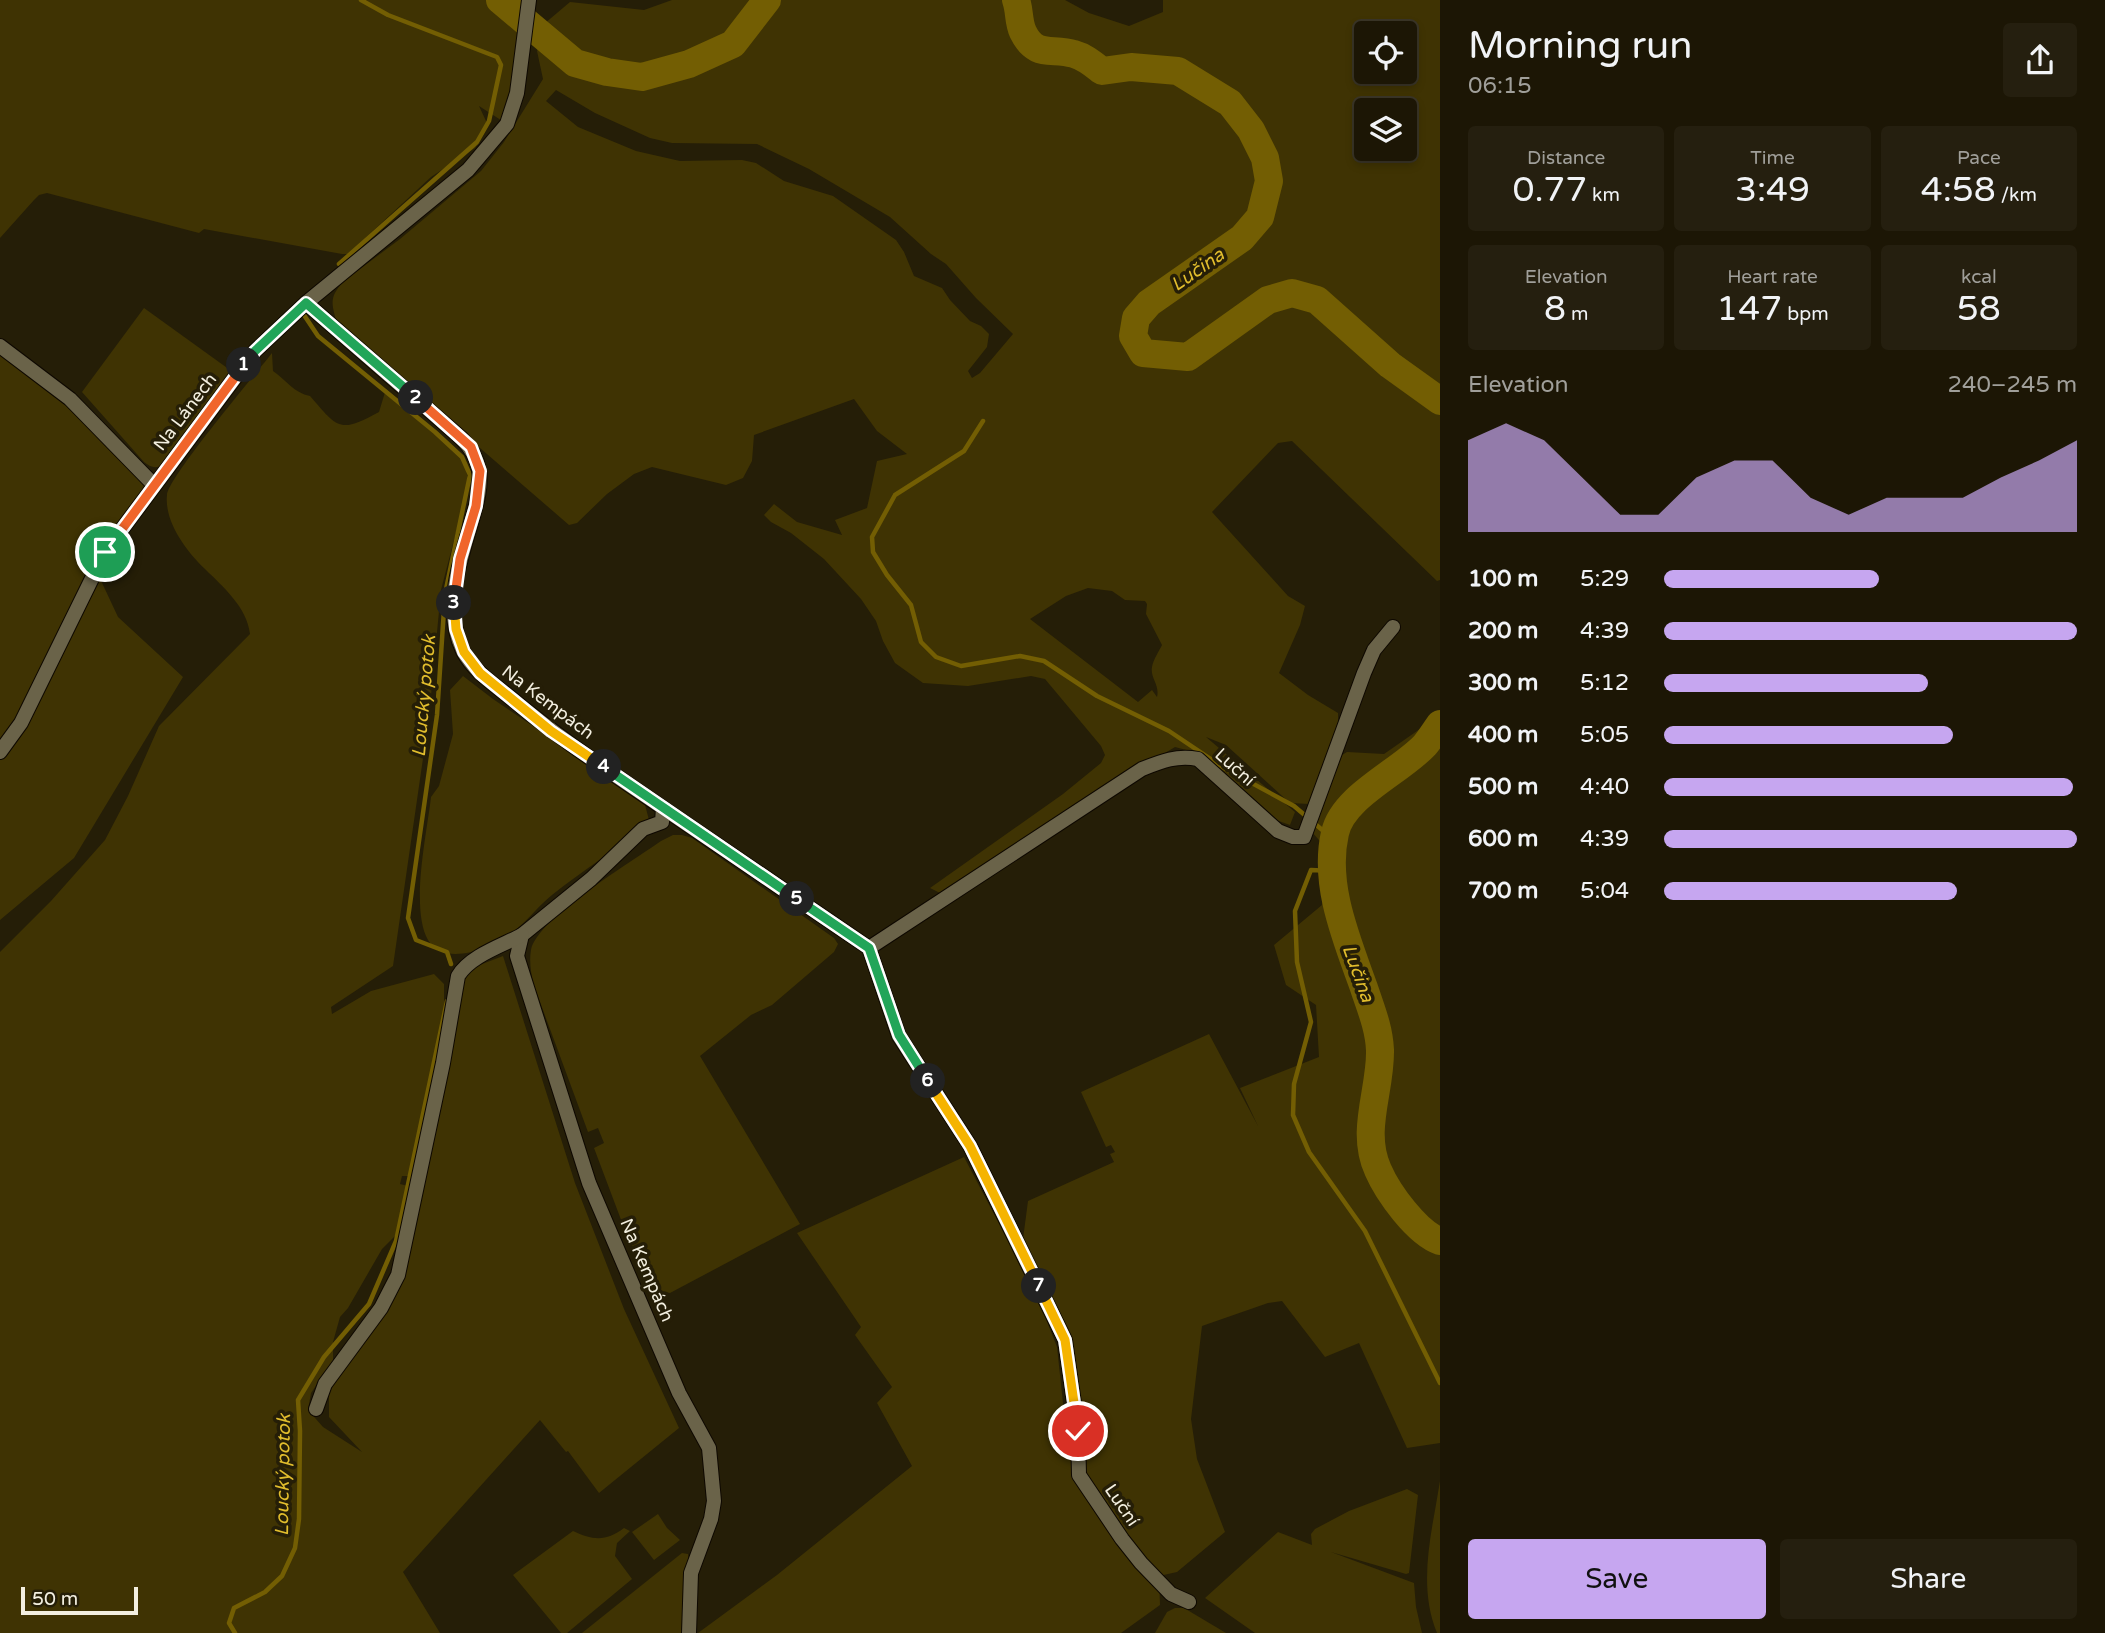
<!DOCTYPE html>
<meta charset="utf-8">
<style>
:root{--surface:#1c1605;--page:#251f0f;--text:#f1f3f6;--muted:#a09f9a;--line:#3a3527;--accent:#c6a6f0}
body{margin:0;font-family:"Varela Round",sans-serif;background:var(--page);color:var(--text);height:100vh;display:flex;flex-direction:column;font-size:26px;white-space:nowrap}
*{box-sizing:border-box;margin:0}
p{font-size:23px;color:var(--muted)}
.icon{flex:none;width:38px;height:38px;fill:none;stroke:currentColor;stroke-width:2;stroke-linecap:round;stroke-linejoin:round}
.map{position:relative;flex:1;overflow:hidden}
.drawer{display:flex;flex-direction:column;background:var(--surface);width:665px}
.drawer>*{flex:none}
.fabs{position:absolute;left:1354px;top:21px;display:grid;gap:14px}
.fabs a{display:grid;place-items:center;width:63px;height:63px;border-radius:7px;background:var(--surface);box-shadow:0 4px 10px #0003,0 0 0 2px var(--line);font-size:35px}
.scale{position:absolute;left:21px;bottom:18px;width:117px;box-sizing:border-box;padding-left:7px;border:4px solid #f3efe0;border-top:0;font-size:19px;line-height:24px;white-space:nowrap;color:#f3efe0;-webkit-text-stroke:5px #251e07;paint-order:stroke}
.pin{position:absolute;display:grid;place-items:center;width:60px;height:60px;color:#fff;margin:-30px;border:4px solid #fff;border-radius:50%;box-shadow:0 2px 7px #0007}
.km{position:absolute;width:35px;height:35px;margin:-18px;border-radius:50%;background:#222;color:#fff;font-size:19px;line-height:35px;text-align:center}
.round{display:grid;place-items:center;flex:none;width:74px;height:74px;border-radius:7px;background:var(--page)}
.overview{display:flex;align-items:center;justify-content:space-between;height:119px;padding:0 28px}
h1{font-size:38px;font-weight:600;line-height:52px}
.stats{display:grid;grid-template-columns:repeat(3,1fr);gap:10px;height:119px;padding:7px 28px}
.stats div{display:grid;align-content:center;border-radius:7px;background:var(--page);text-align:center}
.stats b{font-size:35px;font-weight:600}
.stats small{font-size:19px;font-weight:400}
.stats p{font-size:19px}
.chart{height:196px;padding:14px 28px}
.chart p{display:flex;justify-content:space-between}
.chart svg{width:100%;height:126px;margin-top:7px;fill:var(--accent);opacity:.7}
.button{display:flex;gap:14px;margin-top:auto;padding:14px 28px}
.button a{flex:1;height:80px;border-radius:7px;background:var(--accent);color:#111;font-size:28px;font-weight:600;line-height:80px;text-align:center}
.button a+a{background:var(--page);color:var(--text)}
ul{padding:0 28px;list-style:none;font-size:23px}
li{display:grid;grid-template-columns:112px 84px 1fr;align-items:center;height:52px}
li i{height:18px;border-radius:9px;background:var(--accent)}
main{display:flex;flex:1;min-height:0}
.map>svg:first-child{display:block}
.green{fill:#3f3303;fill-rule:evenodd}
.lines{fill:none;stroke-linecap:round;stroke-linejoin:round}
.stream{stroke:#735e03;stroke-width:4.5}
.river{stroke:#735e03;stroke-width:28}
.street-casing{stroke:#0e0800;stroke-width:16}
.street{stroke:#6a6349;stroke-width:14}
.split-1-casing{stroke:#fff;stroke-width:14}
.split-2-casing{stroke:#fff;stroke-width:14}
.split-3-casing{stroke:#fff;stroke-width:14}
.split-4-casing{stroke:#fff;stroke-width:14}
.split-5-casing{stroke:#fff;stroke-width:14}
.split-6-casing{stroke:#fff;stroke-width:14}
.split-7-casing{stroke:#fff;stroke-width:14}
.split-8-casing{stroke:#fff;stroke-width:14}
.split-1{stroke:#f0652b;stroke-width:9}
.split-2{stroke:#22a559;stroke-width:9}
.split-3{stroke:#f0652b;stroke-width:9}
.split-4{stroke:#f5b400;stroke-width:9}
.split-5{stroke:#22a559;stroke-width:9}
.split-6{stroke:#22a559;stroke-width:9}
.split-7{stroke:#f5b400;stroke-width:9}
.split-8{stroke:#f5b400;stroke-width:9}
.labels{text-anchor:middle;stroke-width:7;stroke-linejoin:round;paint-order:stroke}
.street-label{font-size:18px;fill:#f3efe0;stroke:#251e07}
.water-label{font-size:19px;font-style:italic;fill:#e1bd2d;stroke:#251e07}
</style>
<main>
<div class="map">
<svg width="1440" height="1633" viewBox="0 0 1440 1633">
<rect width="100%" height="100%" fill="#251e07"/>
<g class="green">
<path d="M0 0H525L507 124 479 106 486 121V130L475 148 431 177 348 254H342L204 229 199 233 47 193 39 195 34 200 0 238Z"/>
<path d="M672 0H1065L1089 13 1129 26 1163 12V0H1440V580L1437 581 1292 441 1278 443 1212 512 1288 596 1305 606 1300 625 1279 673 1308 695 1338 713V725L1327 764 1347 752 1384 754 1440 715V1443L1407 1448 1359 1343 1325 1357 1282 1301 1268 1303 1202 1326 1191 1419 1197 1459 1225 1532 1177 1572 1159 1576 1160 1605 1121 1633H698L777 1575 912 1466 877 1403 892 1387 855 1335 861 1327 797 1233 964 1157 1037 1296 1057 1347 1069 1459 1079 1454 1065 1340 1023 1239 1028 1201 1114 1162 1110 1154 1115 1152 1111 1145 1106 1147 1081 1092 1209 1034 1258 1126 1240 1088 1319 1057 1316 1005 1286 985 1274 945 1322 905 1326 848 1311 831 1309 804 1290 803 1226 745 1206 737 1295 812 1290 825 1276 820 1197 753 1175 747 1005 850 944 895 930 888 1063 794 1101 763 1105 755 1101 746 1045 679 1031 676 968 686 923 683 895 663 883 641 876 621 861 599 824 559 791 533 771 522 764 515 774 504 797 522 842 535 835 520 867 508 877 461 907 454 877 431 854 399 754 435 752 461 743 478 726 485 652 467 634 474 607 494 577 523 569 525 337 324C332 304 328 298 344 281L400 239 481 171 504 142 543 79 537 51 544 24 570 2 644 10ZM1367 33H1405V72H1367ZM556 90 595 113 650 138 672 143 757 144 809 169 890 217 931 254 946 264 976 298 1013 334 980 373 972 378 968 371 987 347 989 334 981 326 970 321 950 300 942 288 914 276 904 252 896 240 833 196 784 181 756 163 742 160 680 161 636 151 578 127 546 101ZM1367 110H1405V149H1367ZM1088 588 1112 591 1125 600 1145 601 1147 604 1146 614 1162 645C1159 651 1153 660 1152 667 1150 678 1160 685 1157 697L1152 690 1138 702 1030 619 1066 596Z"/>
<path d="M144 308 230 370 164 464C156 469 152 468 144 462L82 392Z"/>
<path d="M0 346 70 399 154 485 96 570 118 617 183 677 74 858 0 920Z"/>
<path d="M272 353 273 371C286 380 294 393 310 396 338 428 339 434 379 412L386 389 457 450C466 462 467 471 468 486L441 590 429 717 393 966 331 1007 332 1014 371 991 434 974 444 984V1010L409 1176H402L400 1184 408 1186 396 1235 382 1249 348 1308 340 1317 333 1342V1361L311 1393 308 1410 323 1427 362 1452 329 1417V1392L396 1292 464 971 503 956 575 1183 624 1309 679 1428 599 1493 568 1451 566 1452 540 1420 403 1572 440 1633H0V952L51 901 105 840 128 796 159 726 250 634C247 607 223 587 205 569 187 552 164 522 167 495 169 476 255 375 272 353Z"/>
<path d="M463 676 493 699 644 801 649 820C619 849 584 869 552 895 537 907 525 924 509 935 489 949 444 967 428 940 410 908 427 833 431 797L439 786 453 734 450 690Z"/>
<path d="M673 835H682L692 838 834 938 838 944 834 952 772 1005 751 1015 700 1056 800 1224 670 1293 653 1290 649 1286 623 1225 594 1148 604 1143 598 1128 588 1132 533 983C531 972 529 961 531 950 538 917 632 862 661 841Z"/>
<path d="M1440 1481V1633H1437C1417 1584 1432 1532 1440 1481Z"/>
<path d="M1407 1489 1418 1495 1409 1573 1406 1574 1331 1552 1414 1583 1416 1607 1422 1633H1255L1205 1598 1278 1532 1312 1545 1311 1534 1315 1529 1349 1511Z"/>
<path d="M658 1514 667 1528 680 1540 654 1560 632 1532Z"/>
<path d="M624 1528 630 1531 617 1543 615 1556 632 1579 567 1633H561L513 1575 573 1531C592 1540 606 1542 624 1528Z"/>
<path d="M682 1553 688 1554 689 1564 683 1633H582Z"/>
<path d="M1175 1608H1184L1226 1633H1155L1167 1612Z"/>
</g>
<g class="lines">
<g class="stream">
<path d="M339 264 477 142 489 121 501 65 497 57 388 15 361 0"/>
<path d="M304 315 318 336 435 432 462 457 470 475 445 594 437 715 408 918 416 940 447 952 451 964"/>
<path d="M983 421 964 451 895 495 872 537 873 552 887 575 911 605 921 642 936 657 961 666 1020 656 1044 661 1097 696 1169 731 1224 768 1294 806 1334 840"/>
<path d="M1332 871 1311 870 1295 911 1297 962 1311 1022 1294 1084 1293 1115 1309 1152 1365 1231 1440 1383"/>
<path d="M235 1633 229 1623 234 1608 265 1592 282 1576 295 1548 299 1519 300 1431 298 1400 324 1357 369 1304 396 1241 447 1001"/>
</g>
<g class="river">
<path d="M500 0 575 63 607 72 642 77 689 64 733 44 767 0"/>
<path d="M1016 0C1020 11 1018 21 1023 32 1036 59 1052 47 1074 54 1085 57 1093 64 1102 71L1131 67 1178 71 1230 103 1251 130 1265 158 1269 181 1260 217 1242 238 1149 303 1136 318 1133 336 1143 353 1188 357 1268 300 1292 293 1317 300 1390 365 1440 401"/>
<path d="M1440 724C1435 731 1430 739 1425 745 1400 772 1343 796 1335 833 1323 885 1347 940 1364 988 1371 1009 1379 1028 1380 1050 1381 1090 1360 1131 1378 1170 1388 1193 1417 1233 1440 1241"/>
</g>
<g class="street-casing">
<g id="street">
<path d="M306 303 461 438C470 447 477 457 479 470 482 488 475 509 470 527 458 566 444 612 463 651 474 672 495 685 512 699 560 739 612 773 663 808L662 822 643 829 591 879 522 935 517 956 589 1183 679 1393 709 1448 714 1501 711 1519 691 1573 689 1633"/>
<path d="M0 346 70 399 154 485"/>
<path d="M0 752 21 723 105 552 255 351 306 303 468 170 507 124 517 93 529 0"/>
<path d="M663 808 869 948 899 1036 970 1146 1065 1340 1078 1431 1079 1475 1122 1539 1141 1563 1171 1594 1189 1602"/>
<path d="M869 948 1142 769C1162 761 1177 755 1198 759L1278 831 1293 837H1304L1364 673 1374 650 1393 627"/>
<path d="M316 1409 325 1384 381 1308 398 1275 443 1063 458 976C470 956 501 946 522 935"/>
</g>
</g>
<use href="#street" class="street"/>
</g>
<g class="lines">
<g class="split-1-casing">
<path id="split-1" d="M105 552 244 365"/>
</g>
<g class="split-2-casing">
<path id="split-2" d="M244 365 255 351 306 303 416 398"/>
</g>
<g class="split-3-casing">
<path id="split-3" d="M416 398 471 447 480 471 476 506 460 559 454 603"/>
</g>
<g class="split-4-casing">
<path id="split-4" d="M454 603 456 629 464 652 480 673 551 731 604 767"/>
</g>
<g class="split-5-casing">
<path id="split-5" d="M604 767 797 899"/>
</g>
<g class="split-6-casing">
<path id="split-6" d="M797 899 869 948 899 1035 928 1081"/>
</g>
<g class="split-7-casing">
<path id="split-7" d="M928 1081 970 1146 1039 1286"/>
</g>
<g class="split-8-casing">
<path id="split-8" d="M1039 1286 1065 1340 1078 1431"/>
</g>
<use href="#split-1" class="split-1"/>
<use href="#split-2" class="split-2"/>
<use href="#split-3" class="split-3"/>
<use href="#split-4" class="split-4"/>
<use href="#split-5" class="split-5"/>
<use href="#split-6" class="split-6"/>
<use href="#split-7" class="split-7"/>
<use href="#split-8" class="split-8"/>
</g>
<g class="labels">
<g class="street-label">
<text transform="translate(185 412) rotate(-53)" y="6">Na Lánech</text>
<text transform="translate(548 702) rotate(37)" y="6">Na Kempách</text>
<text transform="translate(1235 767) rotate(42)" y="6">Luční</text>
<text transform="translate(647 1270) rotate(67)" y="6">Na Kempách</text>
<text transform="translate(1122 1505) rotate(56)" y="6">Luční</text>
</g>
<g class="water-label">
<text transform="translate(1197 269) rotate(-35)" y="7">Lučina</text>
<text transform="translate(423 696) rotate(-85)" y="7">Loucký potok</text>
<text transform="translate(1359 973) rotate(70)" y="7">Lučina</text>
<text transform="translate(282 1475) rotate(-89)" y="7">Loucký potok</text>
</g>
</g>
</svg>
<div class="fabs">
<a><svg class="icon" aria-label="locate" viewBox="0 0 24 24"><circle cx="12" cy="12" r="6"/><path d="M12 2v4M12 18v4M2 12h4M18 12h4"/></svg></a>
<a><svg class="icon" aria-label="layers" viewBox="0 0 24 24"><path d="M12 4l9 5-9 5-9-5zM3 14l9 5 9-5"/></svg></a>
</div>
<div class="scale">50 m</div>
<div class="pin" style="left:105px;top:552px;background:#1e9e55"><svg class="icon" aria-label="arrive" viewBox="0 0 24 24"><path d="M6 21V4h12l-3 4 3 4H6"/></svg></div>
<div class="pin" style="left:1078px;top:1431px;background:#d93025"><svg class="icon" aria-label="check" viewBox="0 0 24 24"><path d="M5 12l5 5 9-10"/></svg></div>
<b class="km" style="left:244px;top:365px">1</b>
<b class="km" style="left:416px;top:398px">2</b>
<b class="km" style="left:454px;top:603px">3</b>
<b class="km" style="left:604px;top:767px">4</b>
<b class="km" style="left:797px;top:899px">5</b>
<b class="km" style="left:928px;top:1081px">6</b>
<b class="km" style="left:1039px;top:1286px">7</b>
</div>
<section class="drawer">
<div class="overview"><div><h1>Morning run</h1><p>06:15</p></div><a class="round"><svg class="icon" aria-label="share" viewBox="0 0 24 24"><path d="M12 15V3M7 8l5-5 5 5M5 13v7h14v-7"/></svg></a></div>
<div class="stats">
<div><p>Distance</p><b>0.77<small> km</small></b></div>
<div><p>Time</p><b>3:49</b></div>
<div><p>Pace</p><b>4:58<small> /km</small></b></div>
</div>
<div class="stats">
<div><p>Elevation</p><b>8<small> m</small></b></div>
<div><p>Heart rate</p><b>147<small> bpm</small></b></div>
<div><p>kcal</p><b>58</b></div>
</div>
<div class="chart"><p><span>Elevation</span>240–245 m</p>
<svg viewBox="0 0 160 44" preserveAspectRatio="none"><path d="M0 44V12L10 6L20 12L30 25L40 38L50 38L60 25L70 19L80 19L90 32L100 38L110 32L120 32L130 32L140 25L150 19L160 12V44z"/></svg>
</div>
<ul>
<li><b>100 m</b>5:29<i style="width:52%"></i></li>
<li><b>200 m</b>4:39<i style="width:100%"></i></li>
<li><b>300 m</b>5:12<i style="width:64%"></i></li>
<li><b>400 m</b>5:05<i style="width:70%"></i></li>
<li><b>500 m</b>4:40<i style="width:99%"></i></li>
<li><b>600 m</b>4:39<i style="width:100%"></i></li>
<li><b>700 m</b>5:04<i style="width:71%"></i></li>
</ul>
<div class="button"><a>Save</a><a>Share</a></div>
</section>
</main>
